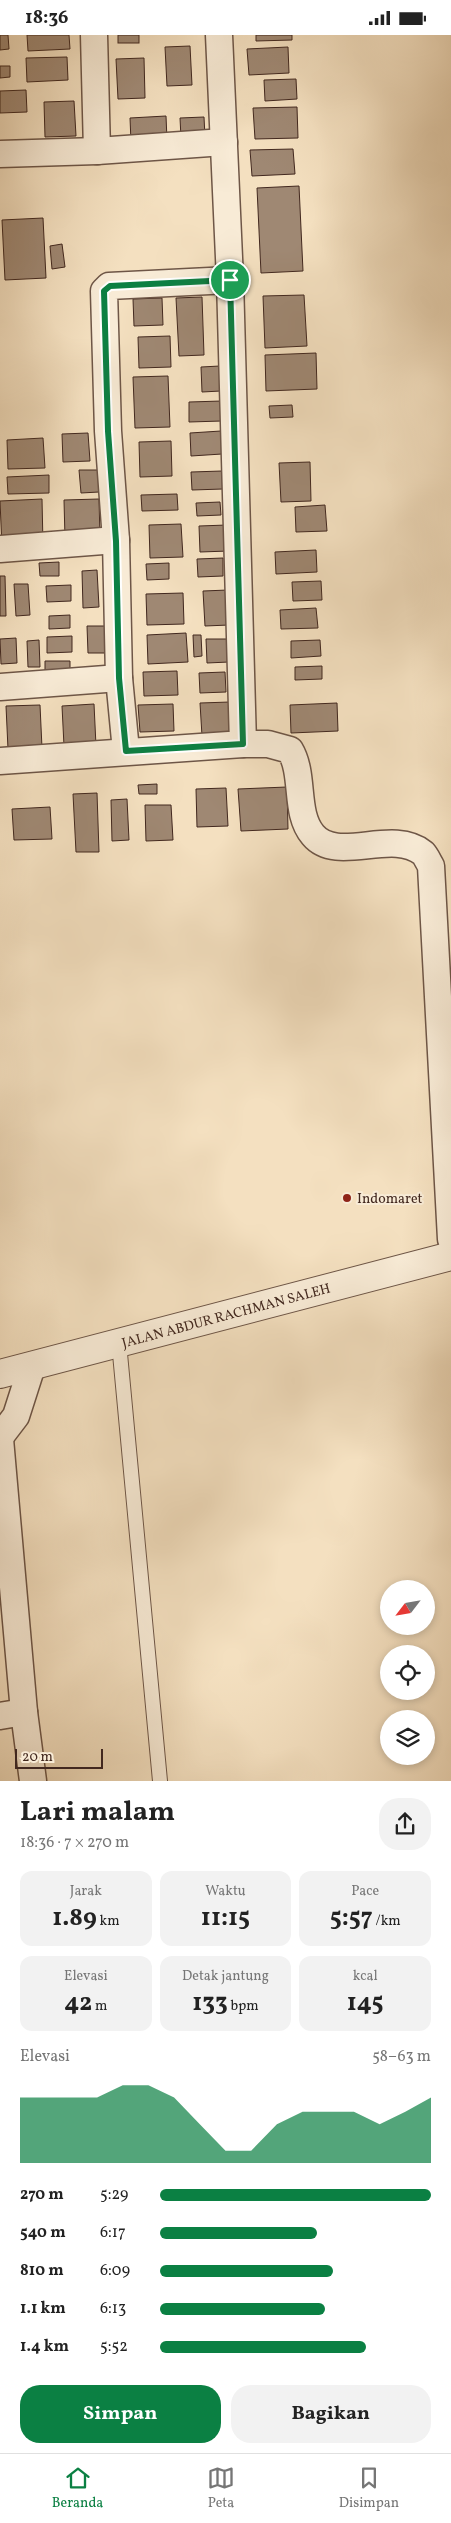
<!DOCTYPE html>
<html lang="id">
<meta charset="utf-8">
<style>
:root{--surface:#fff;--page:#f2f2f2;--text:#222;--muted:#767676;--line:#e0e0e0;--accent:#0b8043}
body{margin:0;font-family:Vollkorn,serif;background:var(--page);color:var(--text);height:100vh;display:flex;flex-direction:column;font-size:19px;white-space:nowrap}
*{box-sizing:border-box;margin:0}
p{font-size:16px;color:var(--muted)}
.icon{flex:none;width:28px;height:28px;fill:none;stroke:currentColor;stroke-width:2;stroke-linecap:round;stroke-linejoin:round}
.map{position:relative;height:1746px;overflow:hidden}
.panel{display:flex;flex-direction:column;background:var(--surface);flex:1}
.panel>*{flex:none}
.needle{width:32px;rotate:239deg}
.controls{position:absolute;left:380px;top:1545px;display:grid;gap:10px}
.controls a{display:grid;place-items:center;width:55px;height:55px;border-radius:50%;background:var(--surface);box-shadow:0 2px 8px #0003;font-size:25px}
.scale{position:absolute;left:15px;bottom:12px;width:88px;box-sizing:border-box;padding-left:5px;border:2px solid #42281f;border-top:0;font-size:14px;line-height:18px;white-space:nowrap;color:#42281f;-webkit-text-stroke:4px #f8ebd6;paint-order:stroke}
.pin{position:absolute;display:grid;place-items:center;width:42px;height:42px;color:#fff;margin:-21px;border:2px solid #fff;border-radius:50%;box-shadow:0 1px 5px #0007}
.round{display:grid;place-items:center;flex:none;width:52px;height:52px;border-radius:20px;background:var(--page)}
.summary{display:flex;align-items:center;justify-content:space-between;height:85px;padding:0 20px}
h1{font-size:28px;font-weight:700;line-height:38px}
.metrics{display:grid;grid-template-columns:repeat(3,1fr);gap:8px;height:85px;padding:5px 20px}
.metrics div{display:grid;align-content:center;border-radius:12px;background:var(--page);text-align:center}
.metrics b{font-size:25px;font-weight:700}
.metrics small{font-size:14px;font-weight:400}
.metrics p{font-size:14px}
.chart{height:140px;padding:10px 20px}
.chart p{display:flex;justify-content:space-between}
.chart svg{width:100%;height:90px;margin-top:5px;fill:var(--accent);opacity:.7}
.action{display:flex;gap:10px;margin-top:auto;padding:10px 20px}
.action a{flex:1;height:58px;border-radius:20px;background:var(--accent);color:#fff;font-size:20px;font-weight:700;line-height:58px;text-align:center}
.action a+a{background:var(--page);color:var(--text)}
ul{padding:0 20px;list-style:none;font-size:16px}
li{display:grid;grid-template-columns:80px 60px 1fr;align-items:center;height:38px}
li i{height:12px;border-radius:6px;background:var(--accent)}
.status{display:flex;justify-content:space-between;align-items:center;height:35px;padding:0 25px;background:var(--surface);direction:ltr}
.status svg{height:14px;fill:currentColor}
.menu{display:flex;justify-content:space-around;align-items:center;height:70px;border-top:1px solid var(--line);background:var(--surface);font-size:14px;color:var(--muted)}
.menu a{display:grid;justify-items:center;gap:2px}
.menu .active{color:var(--accent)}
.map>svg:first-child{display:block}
.building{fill:#9f8873;stroke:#42281f}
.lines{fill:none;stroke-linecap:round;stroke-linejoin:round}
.service-casing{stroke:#6e5647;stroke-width:16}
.minor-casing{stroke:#6e5647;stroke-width:29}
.tertiary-casing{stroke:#6e5647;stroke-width:30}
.service{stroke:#f8ebd6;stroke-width:14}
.minor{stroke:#f8ebd6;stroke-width:26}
.tertiary{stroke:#f8ebd6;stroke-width:28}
.route-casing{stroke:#fff;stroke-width:10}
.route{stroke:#0b8043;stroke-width:6}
.poi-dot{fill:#8f2418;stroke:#f8ebd6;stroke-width:2}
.labels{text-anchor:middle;stroke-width:4;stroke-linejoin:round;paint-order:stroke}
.poi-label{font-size:14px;fill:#42281f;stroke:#f8ebd6;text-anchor:start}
.street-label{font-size:14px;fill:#42281f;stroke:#f8ebd6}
</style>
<div class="status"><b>18:36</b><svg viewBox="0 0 49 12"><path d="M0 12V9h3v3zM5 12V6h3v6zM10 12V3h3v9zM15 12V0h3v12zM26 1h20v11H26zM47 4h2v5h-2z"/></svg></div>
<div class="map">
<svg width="451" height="1746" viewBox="0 0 451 1746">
<rect width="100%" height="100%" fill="#f4e0c0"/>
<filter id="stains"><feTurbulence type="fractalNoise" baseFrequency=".004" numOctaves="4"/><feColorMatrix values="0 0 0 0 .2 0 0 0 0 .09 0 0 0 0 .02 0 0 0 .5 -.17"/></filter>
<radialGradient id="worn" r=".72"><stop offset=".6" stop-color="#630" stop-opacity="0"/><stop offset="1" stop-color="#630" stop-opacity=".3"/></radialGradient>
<g class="building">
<path d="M0 0H8L9 14 0 15Z"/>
<path d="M27 0H69L70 14 28 16Z"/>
<rect x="118" y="0" width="21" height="8"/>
<path d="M256 0H292V5L256 6Z"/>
<path d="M190 11 192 50 167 51 165 12Z"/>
<path d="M288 12 289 38 249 40 247 14Z"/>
<path d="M67 22 68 45 27 47 26 23Z"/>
<path d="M144 23 145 63 118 64 116 24Z"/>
<path d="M0 31H10V42L0 43Z"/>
<path d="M296 44 297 64 265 66 264 45Z"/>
<path d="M26 55 27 77 0 78V56Z"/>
<path d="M74 66 76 101 45 102 44 67Z"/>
<path d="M297 72 298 103 255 104 253 73Z"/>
<path d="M166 81 167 105 131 107 130 83Z"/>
<path d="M204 82 205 102 181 103 180 83Z"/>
<path d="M293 114 295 139 252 141 250 115Z"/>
<path d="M299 151 303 236 261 238 257 153Z"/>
<path d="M43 183 46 243 5 245 2 185Z"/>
<path d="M62 209 65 232 52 234 50 211Z"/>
<path d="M304 260 307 311 265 313 263 261Z"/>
<path d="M202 262 204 320 179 321 176 263Z"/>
<path d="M162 263 163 290 134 291 133 264Z"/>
<path d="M170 301 171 332 139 333 138 302Z"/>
<path d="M316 318 317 354 266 356 265 320Z"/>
<path d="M220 331 221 356 202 357 201 332Z"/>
<path d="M168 341 170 392 135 393 133 342Z"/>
<path d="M222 366V386L189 387V367Z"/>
<path d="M292 370 293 382 270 383 269 371Z"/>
<path d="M221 396 222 419 191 421 190 398Z"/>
<path d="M88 398 90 426 63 427 62 399Z"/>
<path d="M43 403 45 433 8 434 7 405Z"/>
<path d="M171 406 172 441 140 442 139 407Z"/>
<path d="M310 427 311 466 281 467 279 428Z"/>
<path d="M79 435H98L99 457 81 458Z"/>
<path d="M222 436 223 454 192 455 191 437Z"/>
<path d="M49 440V458L8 459 7 442Z"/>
<path d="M177 459 178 475 142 476 141 460Z"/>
<path d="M42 464 43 510 2 512 0 466Z"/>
<path d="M99 464 100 501 65 503 64 465Z"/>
<path d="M220 467 221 480 197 481 196 468Z"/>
<path d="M325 470 327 496 296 497 295 472Z"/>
<path d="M181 489 183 522 150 523 149 490Z"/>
<path d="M227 490 229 516 200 517 199 491Z"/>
<path d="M316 515 317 537 276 539 275 517Z"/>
<path d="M223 523V541L198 542 197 524Z"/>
<path d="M59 527V541H40L39 528Z"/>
<path d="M169 528V544L147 545 146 529Z"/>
<path d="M97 535 99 572 83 573 82 536Z"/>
<path d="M0 541H5L6 581H0Z"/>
<path d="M321 546 322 565 293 566 292 547Z"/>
<path d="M14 549H28L30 580 16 581Z"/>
<path d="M71 550V566L47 567 46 551Z"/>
<path d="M228 555 229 590 205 591 203 556Z"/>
<path d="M183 558 184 589 147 590 146 559Z"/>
<path d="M316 573 318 593 281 594 280 575Z"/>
<path d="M70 580V593L49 594V581Z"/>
<path d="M87 591H106L107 618H88Z"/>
<path d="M186 598 188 627 148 629 147 600Z"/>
<path d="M193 600H201L202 621 194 622Z"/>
<path d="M72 601V617L47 618V602Z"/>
<path d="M16 603 17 628 1 629 0 604Z"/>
<path d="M206 604H228L229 627 207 628Z"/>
<path d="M39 605 40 632H28L27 606Z"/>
<path d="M320 605 321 621 291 623V606Z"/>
<path d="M45 626H70V639L45 640Z"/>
<path d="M322 631V644L295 645V632Z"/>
<path d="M177 636 178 660 144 661 143 637Z"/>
<path d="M225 637 226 657 200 658 199 638Z"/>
<path d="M230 667 231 700 202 701 200 668Z"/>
<path d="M337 668 338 696 291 698 290 670Z"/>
<path d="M94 669 96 711H64L62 671Z"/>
<path d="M173 669 174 696 140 697 138 670Z"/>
<path d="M40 670 42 713 8 714 6 671Z"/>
<path d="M157 749V759H139L138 750Z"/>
<path d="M287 752 288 794 241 796 238 754Z"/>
<path d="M226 753 228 791 197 792 196 754Z"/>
<path d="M97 758 99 817H76L73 759Z"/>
<path d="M127 764 129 805 112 806 111 765Z"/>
<path d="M145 770H171L173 805 146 806Z"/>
<path d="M50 772 52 804 14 805 12 774Z"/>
</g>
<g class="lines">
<g class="service-casing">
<path id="service" d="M119 1308 160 1746"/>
</g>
<g class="minor-casing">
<g id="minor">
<path d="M94 0 97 116"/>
<path d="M0 119 97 116 224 107"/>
<path d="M0 514 116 505"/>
<path d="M0 652 119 643"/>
<path d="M243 709H268L290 715C305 740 294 778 313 800 337 829 392 793 423 818 426 821 429 828 431 831L451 1204"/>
<path d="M126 716 119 643 116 505 108 396 104 256 109 251 230 245"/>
<path d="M0 726 243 709 230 245 219 0"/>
<path d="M0 1402 16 1381 32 1331"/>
<path d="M0 1404 24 1677 33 1746"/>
<path d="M0 1681 24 1677"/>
</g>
</g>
<g class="tertiary-casing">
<path id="tertiary" d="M0 1339 451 1221"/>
</g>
<use href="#service" class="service"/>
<use href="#minor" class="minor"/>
<use href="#tertiary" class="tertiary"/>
</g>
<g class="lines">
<g class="route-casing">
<path id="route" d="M230 245 243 709 126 716 119 643 116 506 108 396 104 256 110 251Z"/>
</g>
<use href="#route" class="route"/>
</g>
<circle class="poi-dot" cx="347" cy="1163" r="5"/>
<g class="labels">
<g class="poi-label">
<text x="357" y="1168">Indomaret</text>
</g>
<g class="street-label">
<text transform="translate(226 1280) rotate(-15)" y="5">JALAN ABDUR RACHMAN SALEH</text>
</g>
</g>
<rect width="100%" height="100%" filter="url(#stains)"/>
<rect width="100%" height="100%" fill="url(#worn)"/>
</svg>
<div class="controls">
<a><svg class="needle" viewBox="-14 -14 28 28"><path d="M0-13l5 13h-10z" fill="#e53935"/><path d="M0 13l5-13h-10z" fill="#767676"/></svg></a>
<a><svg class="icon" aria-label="locate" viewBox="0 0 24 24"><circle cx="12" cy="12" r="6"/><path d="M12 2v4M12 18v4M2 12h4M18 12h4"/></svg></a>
<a><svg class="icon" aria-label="layers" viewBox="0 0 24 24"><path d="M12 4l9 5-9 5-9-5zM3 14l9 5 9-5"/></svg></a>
</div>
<div class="scale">20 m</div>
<div class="pin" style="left:230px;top:245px;background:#1e9e55"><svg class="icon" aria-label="arrive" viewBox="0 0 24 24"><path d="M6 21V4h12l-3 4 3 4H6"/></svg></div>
</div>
<section class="panel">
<div class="summary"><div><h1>Lari malam</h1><p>18:36 · 7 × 270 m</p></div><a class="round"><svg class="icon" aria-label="share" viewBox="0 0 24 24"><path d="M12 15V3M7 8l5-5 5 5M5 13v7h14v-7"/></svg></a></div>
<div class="metrics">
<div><p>Jarak</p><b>1.89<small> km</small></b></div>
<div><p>Waktu</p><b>11:15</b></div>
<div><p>Pace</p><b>5:57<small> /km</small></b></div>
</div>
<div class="metrics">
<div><p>Elevasi</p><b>42<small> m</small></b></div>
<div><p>Detak jantung</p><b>133<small> bpm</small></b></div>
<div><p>kcal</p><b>145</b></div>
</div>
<div class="chart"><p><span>Elevasi</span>58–63 m</p>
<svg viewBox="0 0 160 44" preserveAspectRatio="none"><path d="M0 44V12L10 12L20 12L30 12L40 6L50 6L60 12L70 25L80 38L90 38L100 25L110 19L120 19L130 19L140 25L150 19L160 12V44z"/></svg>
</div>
<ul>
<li><b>270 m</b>5:29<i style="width:100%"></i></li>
<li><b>540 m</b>6:17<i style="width:58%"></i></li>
<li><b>810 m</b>6:09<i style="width:64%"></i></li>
<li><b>1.1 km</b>6:13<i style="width:61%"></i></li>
<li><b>1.4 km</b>5:52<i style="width:76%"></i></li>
</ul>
<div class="action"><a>Simpan</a><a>Bagikan</a></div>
</section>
<nav class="menu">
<a class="active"><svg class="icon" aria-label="home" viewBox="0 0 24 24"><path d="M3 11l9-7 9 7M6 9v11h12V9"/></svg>Beranda</a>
<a><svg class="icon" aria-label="map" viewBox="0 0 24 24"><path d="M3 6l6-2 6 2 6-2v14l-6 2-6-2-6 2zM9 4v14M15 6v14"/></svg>Peta</a>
<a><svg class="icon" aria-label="saved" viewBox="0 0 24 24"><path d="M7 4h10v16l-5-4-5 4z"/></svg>Disimpan</a>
</nav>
